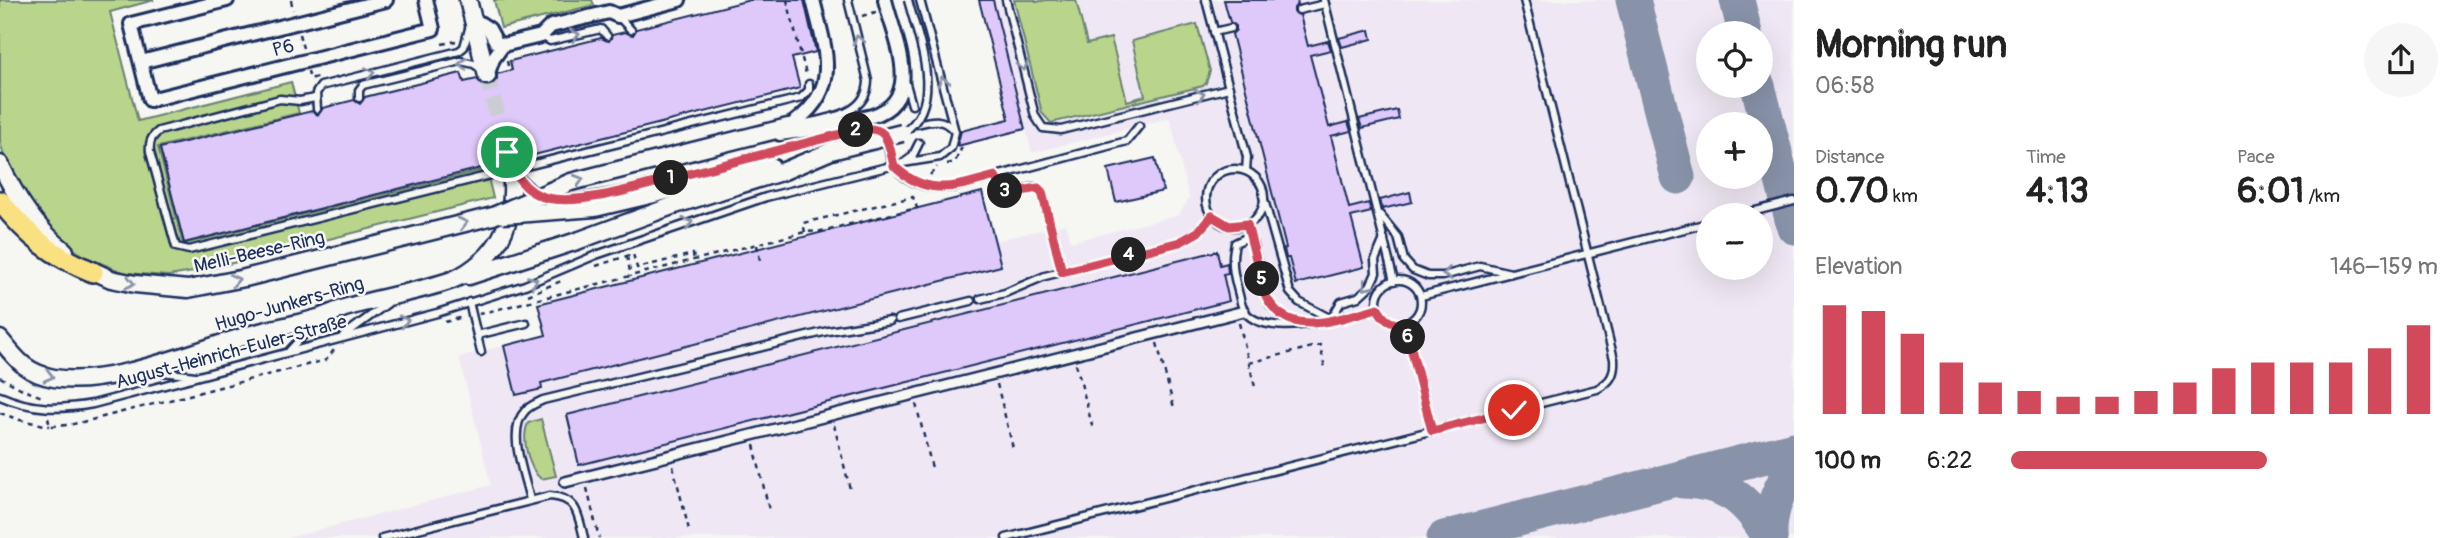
<!DOCTYPE html>
<meta charset="utf-8">
<style>
:root{--surface:#fff;--page:#f6f6f6;--text:#222;--muted:#767676;--accent:#d1495b}
body{margin:0;font-family:Pangolin,sans-serif;background:var(--page);color:var(--text);height:100vh;display:flex;flex-direction:column;font-size:26px;white-space:nowrap}
*{box-sizing:border-box;margin:0}
p{font-size:23px;color:var(--muted)}
.icon{flex:none;width:38px;height:38px;fill:none;stroke:currentColor;stroke-width:2;stroke-linecap:round;stroke-linejoin:round}
.map{position:relative;flex:1;overflow:hidden}
.drawer{display:flex;flex-direction:column;background:var(--surface);width:665px}
.drawer>*{flex:none}
.fabs{position:absolute;left:1696px;top:21px;display:grid;gap:14px}
.fabs a{display:grid;place-items:center;width:77px;height:77px;border-radius:50%;background:var(--surface);box-shadow:0 7px 28px #0002;font-size:35px}
.pin{position:absolute;display:grid;place-items:center;width:60px;height:60px;color:#fff;margin:-30px;border:4px solid #fff;border-radius:50%;box-shadow:0 2px 7px #0007}
.km{position:absolute;width:35px;height:35px;margin:-18px;border-radius:50%;background:#222;color:#fff;font-size:19px;line-height:35px;text-align:center}
.round{display:grid;place-items:center;flex:none;width:74px;height:74px;border-radius:37px;background:var(--page)}
.headline{display:flex;align-items:center;justify-content:space-between;height:119px;padding:0 21px}
h1{font-size:38px;font-weight:700;line-height:52px}
.metrics{display:grid;grid-template-columns:repeat(3,1fr);gap:10px;height:119px;padding:7px 21px}
.metrics div{display:grid;align-content:center}
.metrics b{font-size:35px;font-weight:700}
.metrics small{font-size:19px;font-weight:400}
.metrics p{font-size:19px}
.chart{height:196px;padding:14px 21px}
.chart p{display:flex;justify-content:space-between}
.chart svg{width:100%;height:126px;margin-top:7px;stroke:var(--accent);stroke-width:6}
ul{padding:0 21px;list-style:none;font-size:23px}
li{display:grid;grid-template-columns:112px 84px 1fr;align-items:center;height:52px}
li i{height:18px;border-radius:9px;background:var(--accent)}
main{display:flex;flex:1;min-height:0}
.map>svg:first-child{display:block}
.built{fill:#efe8f4;fill-rule:evenodd}
.green{fill:#b9d48b;stroke:#6a8274;stroke-width:2}
.lines{fill:none;stroke-linecap:round;stroke-linejoin:round}
.taxiway{stroke:#8892a8;stroke-width:35}
.building{fill:#dec9fa;stroke:#1b2f5e;stroke-width:2}
.tertiary-tunnel{stroke:#caced4;stroke-width:16;stroke-dasharray:16 8;stroke-linecap:butt}
.service-casing{stroke:#1b2f5e;stroke-width:11}
.pedestrian-casing{stroke:#1b2f5e;stroke-width:14}
.minor-casing{stroke:#1b2f5e;stroke-width:18}
.tertiary-casing{stroke:#1b2f5e;stroke-width:21}
.trunk-casing{stroke:#1b2f5e;stroke-width:24}
.path{stroke:#1b2f5e;stroke-width:2.5;stroke-dasharray:5 5;stroke-linecap:butt}
.service{stroke:#f6f6f2;stroke-width:6}
.pedestrian{stroke:#f6f6f2;stroke-width:9}
.minor{stroke:#f6f6f2;stroke-width:12}
.tertiary{stroke:#f6f6f2;stroke-width:16}
.trunk{stroke:#f9e181;stroke-width:19}
.service-bridge-casing{stroke:#1b2f5e;stroke-width:11;stroke-linecap:butt}
.tertiary-bridge-casing{stroke:#1b2f5e;stroke-width:21;stroke-linecap:butt}
.service-bridge{stroke:#f6f6f2;stroke-width:6}
.tertiary-bridge{stroke:#f6f6f2;stroke-width:16}
.oneway{stroke:#8892a8}
.route-casing{stroke:#fff;stroke-width:14}
.route{stroke:#d1495b;stroke-width:9}
.labels{text-anchor:middle;stroke-width:5;stroke-linejoin:round;paint-order:stroke}
.street-label{font-size:19px;fill:#1b2f5e;stroke:#f6f6f2}
</style>
<main>
<div class="map">
<svg width="1794" height="538" viewBox="0 0 1794 538">
<rect width="100%" height="100%" fill="#f6f6f2"/>
<filter id="ink" filterUnits="userSpaceOnUse"><feTurbulence type="fractalNoise" baseFrequency=".0143" numOctaves="2"/><feDisplacementMap in="SourceGraphic" scale="14" xChannelSelector="R" yChannelSelector="G"/><feConvolveMatrix kernelMatrix="1 2 1 2 8 2 1 2 1" color-interpolation-filters="sRGB"/></filter>
<g filter="url(#ink)">
<path class="built" d="M993 0H1794V538H288L491 485 459 357 546 335 558 378 1000 266 994 241 1066 224 1071 242 1179 215 1189 198 1170 118 1032 153ZM1708 33H1760V86H1708ZM1708 124H1760V177H1708ZM1708 215H1760V268H1708Z"/>
<g class="green">
<path d="M0 0H154L110 12 138 121 291 82 299 113 158 147 183 244 486 169 493 198 205 270 169 276 125 273 88 258 59 240 8 172 0 141Z"/>
<path d="M494 0H592L594 5 501 28Z"/>
<path d="M1014 0H1035L1036 2 1046 0H1076L1087 44 1111 38 1127 101 1145 96 1132 41 1197 24 1210 71 1206 83 1203 86 1051 123 1042 113Z"/>
<path d="M541 419 556 476 541 479C528 468 521 438 528 423Z"/>
</g>
<g class="lines">
<g class="taxiway">
<path d="M1633 0 1678 177"/>
<path d="M1737 0 1745 33"/>
<path d="M1758 86 1794 227"/>
<path d="M1682 481C1727 482 1748 500 1770 538"/>
<path d="M1444 538 1794 449"/>
<path d="M1770 538C1769 511 1778 489 1794 467"/>
</g>
</g>
<g class="building">
<path d="M750 0H804L816 52 792 58 800 88 534 155 531 145 517 149 511 142H504L497 148V154L483 157 485 167 184 243 160 148 312 111 318 115 323 108 354 100 360 104 365 97 461 73 464 82 477 79 483 86H490L497 80V74L512 70 510 61 601 38 609 41 612 35 625 32 633 35 636 29Z"/>
<path d="M979 0H993L1025 129 957 146 961 131 1009 119Z"/>
<path d="M1224 0H1297L1298 4 1294 8V12L1300 15 1308 46 1328 41 1331 50 1310 55 1329 127 1348 122 1351 131 1331 136 1349 208 1369 203 1371 212 1351 217 1364 267 1296 284 1289 258H1286L1284 249 1286 248 1232 34 1236 30V26L1230 22Z"/>
<path d="M1370 30 1372 39 1342 47 1339 38Z"/>
<path d="M1397 110 1399 119 1362 128 1359 119Z"/>
<path d="M1155 158 1163 191 1116 202 1108 169Z"/>
<path d="M982 192 1001 266 541 383 542 389 516 395 504 346 546 335 538 304Z"/>
<path d="M1410 192 1412 202 1382 209 1380 200Z"/>
<path d="M1217 251 1220 265 1227 263 1228 273 1223 274 1229 301 579 465 567 415Z"/>
</g>
<g class="lines">
<path class="tertiary-tunnel" d="M487 76 507 152"/>
<g class="service-casing">
<g id="service">
<path d="M1006 0 1035 116 1043 128 1061 130 1229 88"/>
<path d="M1206 0 1247 157 1246 171"/>
<path d="M1324 0 1394 281"/>
<path d="M1299 10 1325 4"/>
<path d="M618 16 631 30"/>
<path d="M1214 32 1231 28"/>
<path d="M541 36 550 41 601 29 607 36"/>
<path d="M905 80 912 105"/>
<path d="M315 98 300 101 280 99 159 131C151 137 149 142 150 152L176 247 189 250C393 198 597 149 801 98L809 90V84"/>
<path d="M359 98V90L363 85 461 61 474 64 481 69"/>
<path d="M317 109 316 93 321 86 459 51 464 47 470 25"/>
<path d="M917 124C932 120 943 117 954 131"/>
<path d="M797 125C824 118 867 117 868 81L848 0"/>
<path d="M905 162 912 157 919 143"/>
<circle cx="1235" cy="198" r="29"/>
<path d="M515 173 537 194"/>
<path d="M995 176 1001 189 1010 193 1034 187 1042 192 1062 272"/>
<path d="M1263 196 1290 292 1299 302 1331 319 1341 302 1358 297 1370 286 1376 273 1375 260 1384 239"/>
<path d="M547 198H580L622 191 866 128C896 129 883 151 895 167 908 186 934 189 955 187L1127 141 1139 126"/>
<path d="M1380 215 1398 237 1404 260 1413 270 1428 276H1443L1480 266 1511 273"/>
<path d="M1740 215 1794 201"/>
<path d="M1247 224 1270 305 1279 314 1295 322"/>
<path d="M1250 236 1235 243C1231 261 1233 273 1238 291 1240 298 1241 307 1245 312 1269 341 1347 316 1378 308"/>
<circle cx="1399" cy="302" r="22"/>
<path d="M1421 296 1708 223"/>
<path d="M980 299 1005 293 1045 276 1180 242 1198 232 1212 216"/>
<path d="M469 302 481 352"/>
<path d="M898 319 971 301"/>
<path d="M1405 324 1432 431"/>
<path d="M477 335 526 323"/>
<path d="M343 336 388 303"/>
<path d="M290 350 316 322"/>
<path d="M154 371 195 376"/>
<path d="M0 396C32 410 59 410 93 404L437 313 525 285 596 255 766 197 903 163 940 157 951 148 955 132 920 0"/>
<path d="M530 500C525 476 506 431 525 411 529 406 537 403 543 400L828 331 890 321"/>
<path d="M382 538 550 496C578 498 578 515 584 538"/>
<path d="M1006 538 1597 389C1611 382 1615 374 1614 359L1524 0"/>
</g>
</g>
<g class="pedestrian-casing">
<path id="pedestrian" d="M565 482 1244 311"/>
</g>
<g class="minor-casing">
<g id="minor">
<path d="M227 0 131 24 150 100 433 29 426 0"/>
<path d="M472 18 489 29 496 42 503 45"/>
<path d="M141 62 386 0"/>
<path d="M487 76 493 59 503 45 541 36 551 26 609 12 618 16 679 0"/>
<path d="M788 127C843 91 826 53 813 0"/>
<path d="M780 134 816 129 872 116C926 99 894 38 885 0"/>
</g>
</g>
<g class="tertiary-casing">
<g id="tertiary">
<path d="M468 0 487 76"/>
<path d="M693 151 788 127"/>
<path d="M0 164C16 197 35 228 65 251"/>
<path d="M671 190 771 166"/>
<path d="M675 205 784 171 831 151"/>
<path d="M85 267 111 279 135 284 188 289 245 278 493 216"/>
<path d="M469 276 577 241"/>
<path d="M0 339C17 360 26 373 54 378 110 388 200 348 256 333 277 327 298 324 318 318 328 315 338 310 348 307 382 297 418 292 452 280 463 276 474 268 483 260 514 232 517 190 507 152"/>
</g>
</g>
<g class="trunk-casing">
<path id="trunk" d="M0 201C28 236 52 256 93 272"/>
</g>
<g class="path">
<path d="M291 0 293 10"/>
<path d="M787 0 806 74"/>
<path d="M862 16 876 12"/>
<path d="M299 34 303 48"/>
<path d="M442 44 456 41"/>
<path d="M507 61 509 71"/>
<path d="M308 71 310 79 317 77"/>
<path d="M529 146 531 154"/>
<path d="M947 164 955 162 962 147"/>
<path d="M930 175 937 167"/>
<path d="M757 245 760 260"/>
<path d="M627 256 631 277"/>
<path d="M596 266 633 254 637 268 693 254 694 261"/>
<path d="M528 295 561 281"/>
<path d="M479 314 805 232 821 231 917 208 913 197 803 223 805 232"/>
<path d="M445 322 463 317"/>
<path d="M1239 323 1255 387"/>
<path d="M1157 343 1174 408"/>
<path d="M1249 363 1320 345 1325 368"/>
<path d="M1076 364 1093 429"/>
<path d="M0 377 24 390 42 397"/>
<path d="M997 384 1013 448"/>
<path d="M916 404 932 468"/>
<path d="M0 413 20 420 50 426"/>
<path d="M48 418 50 426 69 425 91 420 326 360 334 350"/>
<path d="M834 425 850 489"/>
<path d="M754 445 769 510"/>
<path d="M673 466 689 530"/>
<path d="M587 488 599 538"/>
</g>
<use href="#service" class="service"/>
<use href="#pedestrian" class="pedestrian"/>
<use href="#minor" class="minor"/>
<use href="#tertiary" class="tertiary"/>
<use href="#trunk" class="trunk"/>
<g class="service-bridge-casing">
<path id="service-bridge" d="M904 132C946 103 918 39 908 0"/>
</g>
<g class="tertiary-bridge-casing">
<g id="tertiary-bridge">
<path d="M831 151 902 133"/>
<path d="M503 215 595 208 671 190"/>
<path d="M493 216 571 182 693 151"/>
<path d="M577 241 675 205"/>
</g>
</g>
<use href="#service-bridge" class="service-bridge"/>
<use href="#tertiary-bridge" class="tertiary-bridge"/>
</g>
<defs><path id="oneway-chevron" d="M-2-3.5L2.5 0L-2 3.5" fill="none" stroke-width="1.6" stroke-linecap="round" stroke-linejoin="round" transform="scale(1.75)"/></defs>
<g class="oneway">
<use href="#oneway-chevron" transform="translate(575 35) rotate(-13)"/>
<use href="#oneway-chevron" transform="translate(858 40) rotate(-104)"/>
<use href="#oneway-chevron" transform="translate(463 64) rotate(-178)"/>
<use href="#oneway-chevron" transform="translate(1023 66) rotate(76)"/>
<use href="#oneway-chevron" transform="translate(370 73) rotate(-13)"/>
<use href="#oneway-chevron" transform="translate(943 81) rotate(-105)"/>
<use href="#oneway-chevron" transform="translate(1200 95) rotate(-14)"/>
<use href="#oneway-chevron" transform="translate(579 180) rotate(-16)"/>
<use href="#oneway-chevron" transform="translate(463 223) rotate(-14)"/>
<use href="#oneway-chevron" transform="translate(688 223) rotate(-18)"/>
<use href="#oneway-chevron" transform="translate(1447 274) rotate(170)"/>
<use href="#oneway-chevron" transform="translate(235 280) rotate(-12)"/>
<use href="#oneway-chevron" transform="translate(533 281) rotate(-22)"/>
<use href="#oneway-chevron" transform="translate(130 283) rotate(12)"/>
<use href="#oneway-chevron" transform="translate(1367 286) rotate(128)"/>
<use href="#oneway-chevron" transform="translate(404 321) rotate(-14)"/>
<use href="#oneway-chevron" transform="translate(49 376) rotate(14)"/>
</g>
</g>
<g class="lines" filter="url(#ink)">
<g class="route-casing">
<path id="route" d="M507 152C512 172 525 193 547 198 583 206 649 184 684 175 742 160 799 145 856 130 888 124 888 140 894 166 927 198 955 187 995 176L1001 189 1010 193 1038 188 1042 192 1062 272 1180 242 1198 232 1212 216 1229 226 1247 224 1265 294C1287 342 1339 318 1378 308 1383 320 1391 325 1405 324L1432 431 1514 410"/>
</g>
<use href="#route" class="route"/>
</g>
<g class="labels">
<g class="street-label">
<text transform="translate(283 47) rotate(-14)" y="7">P6</text>
<text transform="translate(259 251) rotate(-13)" y="7">Melli-Beese-Ring</text>
<text transform="translate(289 303) rotate(-16)" y="7">Hugo-Junkers-Ring</text>
<text transform="translate(231 351) rotate(-15)" y="7">August-Heinrich-Euler-Straße</text>
</g>
</g>
</svg>
<div class="fabs">
<a><svg class="icon" aria-label="locate" viewBox="0 0 24 24"><circle cx="12" cy="12" r="6"/><path d="M12 2v4M12 18v4M2 12h4M18 12h4"/></svg></a>
<a>+</a>
<a>−</a>
</div>
<div class="pin" style="left:507px;top:152px;background:#1e9e55"><svg class="icon" aria-label="arrive" viewBox="0 0 24 24"><path d="M6 21V4h12l-3 4 3 4H6"/></svg></div>
<div class="pin" style="left:1514px;top:410px;background:#d93025"><svg class="icon" aria-label="check" viewBox="0 0 24 24"><path d="M5 12l5 5 9-10"/></svg></div>
<b class="km" style="left:671px;top:178px">1</b>
<b class="km" style="left:856px;top:130px">2</b>
<b class="km" style="left:1005px;top:191px">3</b>
<b class="km" style="left:1129px;top:255px">4</b>
<b class="km" style="left:1262px;top:279px">5</b>
<b class="km" style="left:1408px;top:337px">6</b>
</div>
<section class="drawer">
<div class="headline"><div><h1>Morning run</h1><p>06:58</p></div><a class="round"><svg class="icon" aria-label="share" viewBox="0 0 24 24"><path d="M12 15V3M7 8l5-5 5 5M5 13v7h14v-7"/></svg></a></div>
<div class="metrics">
<div><p>Distance</p><b>0.70<small> km</small></b></div>
<div><p>Time</p><b>4:13</b></div>
<div><p>Pace</p><b>6:01<small> /km</small></b></div>
</div>
<div class="chart"><p><span>Elevation</span>146–159 m</p>
<svg viewBox="0 0 160 44" preserveAspectRatio="none"><path d="M5 44V6M15 44V8M25 44V16M35 44V26M45 44V33M55 44V36M65 44V38M75 44V38M85 44V36M95 44V33M105 44V28M115 44V26M125 44V26M135 44V26M145 44V21M155 44V13"/></svg>
</div>
<ul>
<li><b>100 m</b>6:22<i style="width:60%"></i></li>
</ul>
</section>
</main>
